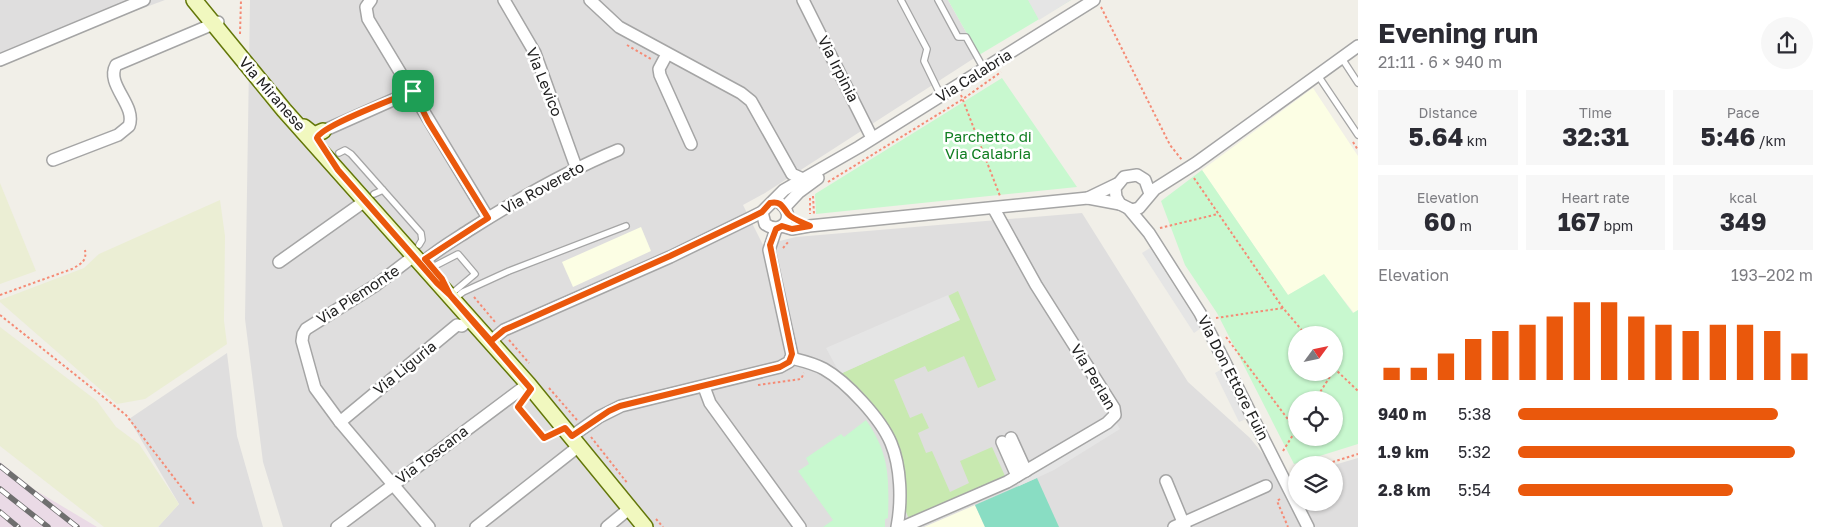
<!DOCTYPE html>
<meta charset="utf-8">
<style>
:root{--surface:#fff;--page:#f7f7f7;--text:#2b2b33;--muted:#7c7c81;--accent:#ea580c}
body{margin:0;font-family:"Golos Text",sans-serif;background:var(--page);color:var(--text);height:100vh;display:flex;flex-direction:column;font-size:19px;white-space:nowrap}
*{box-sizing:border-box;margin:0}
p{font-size:16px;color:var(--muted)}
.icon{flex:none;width:28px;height:28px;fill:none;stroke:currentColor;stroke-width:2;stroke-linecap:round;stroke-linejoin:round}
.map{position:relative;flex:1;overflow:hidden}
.sheet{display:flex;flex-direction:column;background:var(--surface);width:475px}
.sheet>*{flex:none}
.needle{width:32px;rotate:57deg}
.controls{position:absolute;left:1288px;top:326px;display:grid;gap:10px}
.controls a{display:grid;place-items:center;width:55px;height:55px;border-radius:50%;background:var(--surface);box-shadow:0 1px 4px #0004;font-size:25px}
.pin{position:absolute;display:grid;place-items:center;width:42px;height:42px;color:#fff;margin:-21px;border-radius:10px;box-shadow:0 2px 8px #0006}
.round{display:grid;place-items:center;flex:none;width:52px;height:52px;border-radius:26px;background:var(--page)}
.headline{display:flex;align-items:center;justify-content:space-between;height:85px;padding:0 20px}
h1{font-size:28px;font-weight:700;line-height:38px}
.figures{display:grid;grid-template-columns:repeat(3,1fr);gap:8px;height:85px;padding:5px 20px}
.figures div{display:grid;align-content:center;border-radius:0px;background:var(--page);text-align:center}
.figures b{font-size:25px;font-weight:700}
.figures small{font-size:14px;font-weight:400}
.figures p{font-size:14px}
.chart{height:140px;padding:10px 20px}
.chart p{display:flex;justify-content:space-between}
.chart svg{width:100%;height:90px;margin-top:5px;stroke:var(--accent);stroke-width:6}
ul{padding:0 20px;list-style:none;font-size:16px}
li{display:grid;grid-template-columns:80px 60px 1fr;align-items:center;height:38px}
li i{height:12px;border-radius:6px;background:var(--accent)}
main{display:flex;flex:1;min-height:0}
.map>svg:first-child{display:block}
.residential{fill:#dfdede}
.industrial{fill:#eadae6}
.education{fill:#fcfee4}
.farmland{fill:#ebeed4}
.grass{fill:#c8e9b0}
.park{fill:#c8f8cf;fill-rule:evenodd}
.pitch{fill:#89ddc3}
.parking{fill:#e5e5e5}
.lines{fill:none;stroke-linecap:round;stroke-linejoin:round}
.lane-casing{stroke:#a5a5a5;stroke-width:8}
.street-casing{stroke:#a5a5a5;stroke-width:14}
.secondary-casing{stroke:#637709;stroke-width:18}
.path{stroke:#f58b75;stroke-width:2;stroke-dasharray:2.5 2.5;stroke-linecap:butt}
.lane{stroke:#fff;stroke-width:5.5}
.street{stroke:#fff;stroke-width:11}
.secondary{stroke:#f1f8bf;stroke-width:15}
.rail-casing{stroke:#6f6f6f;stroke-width:5.5}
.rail{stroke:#fff;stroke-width:4;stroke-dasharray:11;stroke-linecap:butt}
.route-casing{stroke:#fff;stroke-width:10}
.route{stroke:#ea580c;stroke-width:6}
.labels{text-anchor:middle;stroke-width:5;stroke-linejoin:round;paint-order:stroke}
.street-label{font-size:15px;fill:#212121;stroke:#fff}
.park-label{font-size:15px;fill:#107e21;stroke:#fff}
</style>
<main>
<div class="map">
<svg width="1358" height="527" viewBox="0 0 1358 527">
<rect width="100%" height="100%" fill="#f1efe8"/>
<g class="residential">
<path d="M0 0H165L68 36 0 66Z"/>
<path d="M250 0H948L979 55 765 193 743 205 763 245 796 237 1082 213 1188 382 1250 438 1271 464 1281 482 1296 477V502H1334V465L1358 458V527H283L263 462 245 319Z"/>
<path d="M227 353 237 436 263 527H158L179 504 129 419Z"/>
</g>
<path class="industrial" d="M0 462 35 490 97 527H0Z"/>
<g class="education">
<path d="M1313 88 1358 156V310L1354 313 1324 275 1288 295 1202 170Z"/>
<path d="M641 227 651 251 573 287 562 262Z"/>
<path d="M975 505 985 527H924Z"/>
</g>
<g class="farmland">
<path d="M0 183 36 271 0 284Z"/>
<path d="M220 200 225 236 224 321 227 344 145 399 117 404 0 302V300L84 268 99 254Z"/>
<path d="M0 327 97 401 116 427 139 444 179 504 158 527H104L0 446Z"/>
</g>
<path class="grass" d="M958 291 996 380 978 388 964 356 928 372 925 366 894 380 910 418 922 413 929 428 918 433 926 453 932 451 950 492 969 483 960 461 992 447 1005 476 909 519 904 507 901 455 840 374 959 320 948 296Z"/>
<g class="park">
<path d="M948 0H1071L979 55Z"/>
<path d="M1002 78 1077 187 816 214 815 194Z"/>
<path d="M1202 170 1288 295 1324 274 1353 313 1358 310V444L1294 464 1217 313 1185 265 1161 201ZM1296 335H1334V372H1296ZM1296 400H1334V438H1296Z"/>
<path d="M866 420C890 454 889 478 888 518L885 519V527H823L833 520 798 471 809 464 806 458 841 434 844 437Z"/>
</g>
<path class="pitch" d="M1037 478 1059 527H985L975 505Z"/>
<g class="parking">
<path d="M1028 0H1071L1039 20Z"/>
<path d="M1150 248 1201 328 1194 333 1142 253Z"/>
<path d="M948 295 960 320 840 374 826 348Z"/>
<path d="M1222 369 1248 418 1239 422 1215 373Z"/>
<path d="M1116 422 1120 429 1054 470 1019 486 1017 480 1041 469Z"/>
</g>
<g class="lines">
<g class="lane-casing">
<g id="lane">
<path d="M901 0 927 49 924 61 941 96"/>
<path d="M938 0 958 37H966L984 69"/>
<path d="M1341 57 1358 83"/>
<path d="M1317 74 1358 135"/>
<path d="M339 153 345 150 351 154 421 233 422 240 419 245"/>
<path d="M374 194 383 190"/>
<path d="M429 269 458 254 475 274 450 295"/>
<path d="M454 299 463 292 509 271 626 226"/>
<path d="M531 389 518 407 544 438 564 429"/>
</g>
</g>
<g class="street-casing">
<g id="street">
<path d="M371 0 366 7 368 19 488 218"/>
<path d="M504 0 535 53 576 167"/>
<path d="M590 0 619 27 741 93 751 101 792 174 803 179"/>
<path d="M803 0 872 138"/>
<path d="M667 54 659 69 660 75 691 144"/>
<path d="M0 60 144 0"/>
<path d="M323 131 413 91"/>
<path d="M53 160 118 135 129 126C137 105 105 85 116 65L218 22"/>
<path d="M1150 194 1145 180 1137 175 1124 177 1115 188 1116 197 1120 204 1132 210 1139 208 1155 189 1196 163 1358 46"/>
<path d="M1088 198 1117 184"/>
<path d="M785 207 799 192 818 178"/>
<path d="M1129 209 1149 233 1200 313 1308 527"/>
<path d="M762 212 765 224C782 236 797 216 780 203"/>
<path d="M782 226 792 229 809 226 1088 198 1120 204"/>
<path d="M414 256 376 285 306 329 303 334 302 341 315 388 340 422 429 527"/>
<path d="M279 262 365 201"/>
<path d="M421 264C436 250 454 240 471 229 518 199 567 171 618 150"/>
<path d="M491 341 504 330 670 257 750 218 762 212 784 190 859 147 1094 0"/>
<path d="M791 358C803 361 813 363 824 369 847 382 881 419 891 443 901 467 902 501 897 527"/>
<path d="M704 387 710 403 800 527"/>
<path d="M340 422 457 325 462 326 471 318"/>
<path d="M572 436 599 417 621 406 780 367 789 362 792 355 790 346 769 250 776 229"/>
<path d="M1011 438 1026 471"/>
<path d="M1002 442 1017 476"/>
<path d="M1166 481 1185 527"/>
<path d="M337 527 528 384"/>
<path d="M476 527 579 446"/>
<path d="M607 527 630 508"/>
<path d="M903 527 1007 482 1107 423 1115 415 1114 408 1036 285 994 209"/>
<path d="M1174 527 1266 486"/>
</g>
</g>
<g class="secondary-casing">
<g id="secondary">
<path d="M194 0 284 110 528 384 645 527"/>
<path d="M304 127 314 135 323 131"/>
</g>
</g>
<g class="path">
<path d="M1101 7 1170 145 1182 160"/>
<path d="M240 34 241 0"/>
<path d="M627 45 651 59"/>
<path d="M961 95 1000 196"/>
<path d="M1353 142 1358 150"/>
<path d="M1194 178 1283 308 1306 335"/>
<path d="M828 182 963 99 1001 72"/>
<path d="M813 196 814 214"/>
<path d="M810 198V214"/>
<path d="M1160 228 1218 214"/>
<path d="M783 248 789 241"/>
<path d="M0 295 72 269C81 264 87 261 85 250"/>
<path d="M474 297 495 322"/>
<path d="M0 315 126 415 195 505"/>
<path d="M1216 318 1283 308"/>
<path d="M1226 337 1296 430"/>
<path d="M509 340 529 363"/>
<path d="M1334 368 1358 391"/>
<path d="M758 385 801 379 804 373"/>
<path d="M549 388 577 420"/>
<path d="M1315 400 1333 372"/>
<path d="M591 437 628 484"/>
<path d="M1283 451 1296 430"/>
<path d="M1323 465 1358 454"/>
<path d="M1280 499 1277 501 1288 527"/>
<path d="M656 519 663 527"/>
</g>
<use href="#lane" class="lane"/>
<use href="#street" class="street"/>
<use href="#secondary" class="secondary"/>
<g class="rail-casing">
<g id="rail">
<path d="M0 466 77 527"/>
<path d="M0 489 48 527"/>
<path d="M0 512 18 527"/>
</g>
</g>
<use href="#rail" class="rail"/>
</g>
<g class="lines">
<g class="route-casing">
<path id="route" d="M413 91 428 121 488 218 425 259 442 279 450 295 531 389 518 407 544 438 565 428 572 436 609 411 620 406 780 367 789 362 792 354 770 245 776 229 782 226 792 229 810 226C804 223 792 219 788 214 782 206 781 201 770 203L762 212 750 218 670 256 504 330 491 341 450 295 437 283 338 170 317 138C321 126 397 98 413 91"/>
</g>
<use href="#route" class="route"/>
</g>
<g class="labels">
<g class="street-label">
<text transform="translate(838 69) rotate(63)" y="5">Via Irpinia</text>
<text transform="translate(974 76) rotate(-32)" y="5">Via Calabria</text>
<text transform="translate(544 82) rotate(68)" y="5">Via Levico</text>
<text transform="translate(272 94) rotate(49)" y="5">Via Miranese</text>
<text transform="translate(543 188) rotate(-29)" y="5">Via Rovereto</text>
<text transform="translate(358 295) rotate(-33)" y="5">Via Piemonte</text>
<text transform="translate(405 368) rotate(-39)" y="5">Via Liguria</text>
<text transform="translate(1093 377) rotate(59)" y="5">Via Perlan</text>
<text transform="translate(1233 378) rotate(63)" y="5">Via Don Ettore Fuin</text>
<text transform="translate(432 455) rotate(-37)" y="5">Via Toscana</text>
</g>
<g class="park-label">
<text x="988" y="142">Parchetto di<tspan x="988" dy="17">Via Calabria</tspan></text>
</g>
</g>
</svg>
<div class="controls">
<a><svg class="needle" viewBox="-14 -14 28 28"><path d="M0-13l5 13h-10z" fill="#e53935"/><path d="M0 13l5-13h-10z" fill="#7c7c81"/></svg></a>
<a><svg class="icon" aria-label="locate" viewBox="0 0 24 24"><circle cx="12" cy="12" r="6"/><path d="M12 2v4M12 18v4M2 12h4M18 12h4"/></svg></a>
<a><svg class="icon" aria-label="layers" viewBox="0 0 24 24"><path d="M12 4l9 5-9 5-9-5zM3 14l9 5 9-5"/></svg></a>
</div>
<div class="pin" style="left:413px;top:91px;background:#1e9e55"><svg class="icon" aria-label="arrive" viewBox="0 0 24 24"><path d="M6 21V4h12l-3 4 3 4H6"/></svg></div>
</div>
<section class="sheet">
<div class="headline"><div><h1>Evening run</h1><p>21:11 · 6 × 940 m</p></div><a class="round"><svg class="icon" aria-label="share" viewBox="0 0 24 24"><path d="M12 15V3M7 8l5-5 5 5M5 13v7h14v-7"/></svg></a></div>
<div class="figures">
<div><p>Distance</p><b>5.64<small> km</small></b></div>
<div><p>Time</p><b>32:31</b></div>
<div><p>Pace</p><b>5:46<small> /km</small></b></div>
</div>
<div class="figures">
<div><p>Elevation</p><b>60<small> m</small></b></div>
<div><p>Heart rate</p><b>167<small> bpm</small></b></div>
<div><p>kcal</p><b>349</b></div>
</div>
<div class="chart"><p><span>Elevation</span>193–202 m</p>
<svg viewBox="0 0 160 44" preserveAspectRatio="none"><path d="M5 44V38M15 44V38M25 44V31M35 44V24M45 44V20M55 44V17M65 44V13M75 44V6M85 44V6M95 44V13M105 44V17M115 44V20M125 44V17M135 44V17M145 44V20M155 44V31"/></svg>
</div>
<ul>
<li><b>940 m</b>5:38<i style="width:88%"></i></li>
<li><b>1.9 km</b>5:32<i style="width:94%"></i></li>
<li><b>2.8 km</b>5:54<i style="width:73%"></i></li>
</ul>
</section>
</main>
